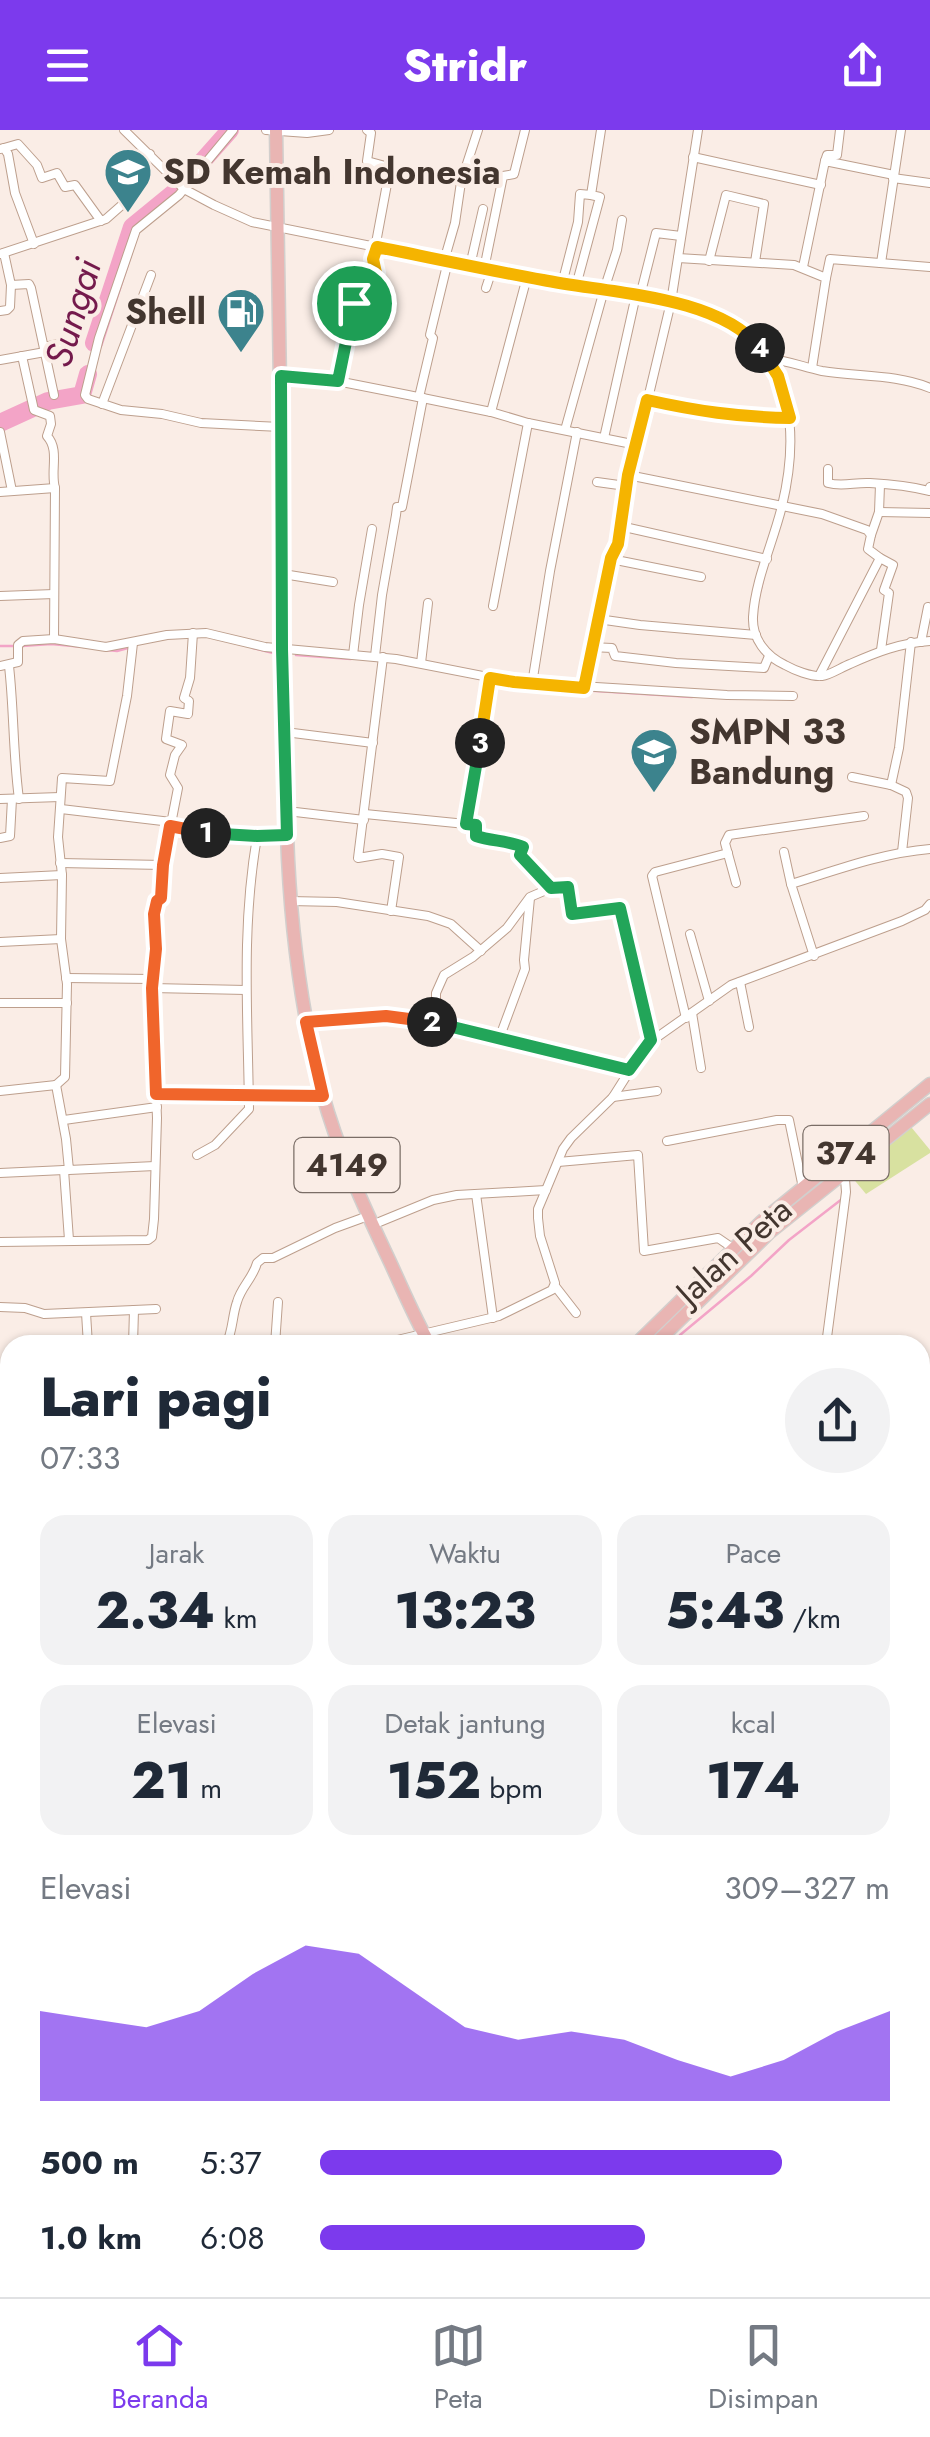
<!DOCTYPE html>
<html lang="id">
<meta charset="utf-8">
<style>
:root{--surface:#fff;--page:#f2f2f3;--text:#1f2937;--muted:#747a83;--line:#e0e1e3;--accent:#7c3aed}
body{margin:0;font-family:Jost,sans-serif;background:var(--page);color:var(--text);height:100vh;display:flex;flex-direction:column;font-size:38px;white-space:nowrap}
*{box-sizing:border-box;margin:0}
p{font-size:32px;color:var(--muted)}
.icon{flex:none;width:55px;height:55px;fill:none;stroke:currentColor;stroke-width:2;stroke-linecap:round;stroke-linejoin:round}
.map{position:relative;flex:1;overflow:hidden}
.sheet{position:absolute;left:0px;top:1205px;width:930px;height:962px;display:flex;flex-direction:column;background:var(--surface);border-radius:30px 30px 0 0;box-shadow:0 2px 8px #0004}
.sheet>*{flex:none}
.pin{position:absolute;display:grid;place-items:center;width:85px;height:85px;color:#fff;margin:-42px;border:5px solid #fff;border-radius:50%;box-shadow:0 2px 10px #0007}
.km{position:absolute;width:50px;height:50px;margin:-25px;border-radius:50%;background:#222;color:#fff;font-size:28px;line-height:50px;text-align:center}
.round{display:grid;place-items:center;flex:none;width:105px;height:105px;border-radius:52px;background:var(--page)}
.headline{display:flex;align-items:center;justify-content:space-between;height:170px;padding:0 40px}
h1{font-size:55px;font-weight:800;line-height:75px}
.stats{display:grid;grid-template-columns:repeat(3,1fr);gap:15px;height:170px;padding:10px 40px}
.stats div{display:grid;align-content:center;border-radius:25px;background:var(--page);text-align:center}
.stats b{font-size:50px;font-weight:800}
.stats small{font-size:28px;font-weight:400}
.stats p{font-size:28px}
.chart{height:280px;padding:20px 40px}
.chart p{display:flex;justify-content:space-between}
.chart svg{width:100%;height:180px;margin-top:10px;fill:var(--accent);opacity:.7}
ul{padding:0 40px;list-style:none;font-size:32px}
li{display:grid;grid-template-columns:160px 120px 1fr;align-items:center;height:75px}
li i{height:25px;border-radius:12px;background:var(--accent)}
header{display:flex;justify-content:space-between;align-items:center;height:130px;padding:0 40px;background:var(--accent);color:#fff;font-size:45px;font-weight:800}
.tab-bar{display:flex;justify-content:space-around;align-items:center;height:140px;border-top:2px solid var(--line);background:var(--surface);font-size:28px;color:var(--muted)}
.tab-bar a{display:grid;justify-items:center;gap:5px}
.tab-bar .on{color:var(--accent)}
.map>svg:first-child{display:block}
.green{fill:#d8e1a0}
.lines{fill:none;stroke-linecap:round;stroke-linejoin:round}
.stream{stroke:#f3a4c7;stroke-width:2.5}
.river{stroke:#f3a4c7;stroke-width:18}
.minor-casing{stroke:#bd9f8d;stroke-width:10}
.tertiary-casing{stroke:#bd9f8d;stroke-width:12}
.primary-casing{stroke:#d2cfcd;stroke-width:15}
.minor{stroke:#fff;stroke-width:8}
.tertiary{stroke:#fff;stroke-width:10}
.primary{stroke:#e9b5b3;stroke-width:12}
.split-1-casing{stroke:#fff;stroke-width:20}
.split-2-casing{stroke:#fff;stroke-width:20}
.split-3-casing{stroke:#fff;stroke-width:20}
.split-4-casing{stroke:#fff;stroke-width:20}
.split-5-casing{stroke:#fff;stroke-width:20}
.split-1{stroke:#22a559;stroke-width:12}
.split-2{stroke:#f0652b;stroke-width:12}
.split-3{stroke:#22a559;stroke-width:12}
.split-4{stroke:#f5b400;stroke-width:12}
.split-5{stroke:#f5b400;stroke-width:12}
.labels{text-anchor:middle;stroke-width:8;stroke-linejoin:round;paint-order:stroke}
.shield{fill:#faede6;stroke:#7a6d66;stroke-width:2.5}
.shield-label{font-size:32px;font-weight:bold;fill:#43362f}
.poi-label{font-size:35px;font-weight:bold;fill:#43362f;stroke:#faede6;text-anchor:start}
.street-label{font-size:35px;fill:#43362f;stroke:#faede6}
.water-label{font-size:38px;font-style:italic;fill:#741a4c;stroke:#faede6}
</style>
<header><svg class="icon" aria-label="menu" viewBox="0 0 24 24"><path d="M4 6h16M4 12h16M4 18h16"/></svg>Stridr<svg class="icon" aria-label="share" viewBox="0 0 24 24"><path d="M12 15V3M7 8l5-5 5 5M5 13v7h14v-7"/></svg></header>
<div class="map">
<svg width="930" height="2167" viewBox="0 0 930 2167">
<rect width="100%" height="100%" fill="#faede6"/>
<path class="green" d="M907 992 930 1020V1023L866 1064 846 1040Z"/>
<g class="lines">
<g class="stream">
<path d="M759 466 763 450"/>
<path d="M0 516H15"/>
<path d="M22 516 51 514 84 517"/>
<path d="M253 518 277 524"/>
<path d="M107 520 117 521 128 518"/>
<path d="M296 525 351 529"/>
<path d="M516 556 692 567"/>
<path d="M680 1205 751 1146 789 1110 842 1069"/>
</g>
<g class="river">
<path d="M94 213 132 97 176 61 230 0"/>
<path d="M0 293 48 271 82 265 88 244"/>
</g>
<g class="minor-casing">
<g id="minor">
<path d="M124 0 184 59 214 75 252 92 545 151 671 172C781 196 806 275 782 376 773 413 755 450 753 487 752 509 766 526 785 535 794 540 811 547 822 546 830 545 842 537 850 534 877 522 900 513 930 511"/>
<path d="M233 0 179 65 136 100 99 208 85 265 88 269 121 280 162 284 201 293 281 297"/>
<path d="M266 0 307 3 329 0"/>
<path d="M367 0 371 3 367 31 389 37"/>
<path d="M4 18 18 14 37 35 42 48 57 43 65 57 75 55 101 91"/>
<path d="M0 19 4 18 8 24 15 63 34 114"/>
<path d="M693 27 821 55"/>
<path d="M825 31 827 25H837L840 0"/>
<path d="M893 48 930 53"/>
<path d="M4 123 11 155 29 154 31 158 54 265"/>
<path d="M0 124 106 89 131 67 125 55 150 24"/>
<path d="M678 128 794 135 826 148 812 238"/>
<path d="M444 131 455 93 461 52 478 0"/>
<path d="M709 131 726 65 764 74 755 132"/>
<path d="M881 133 901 0"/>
<path d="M470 136 483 79"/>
<path d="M803 137 825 31 894 45"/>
<path d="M484 139 503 46 514 44 525 0"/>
<path d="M826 148 830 129 930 137"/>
<path d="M562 154 578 92 580 64 591 65"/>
<path d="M576 156 600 67 591 65 601 0"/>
<path d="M486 158 492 140"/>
<path d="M640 166 656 103 681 106"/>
<path d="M0 181 7 180 10 177 11 155"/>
<path d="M44 217 74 210"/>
<path d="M22 226 34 280 50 286 51 294 47 306C60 320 50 341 55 358L54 509"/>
<path d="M768 229C787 230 803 237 822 241 858 247 896 244 930 258"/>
<path d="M0 230 45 222"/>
<path d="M281 246 337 251 408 265 491 282 528 293 637 315"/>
<path d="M337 251 354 173 361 159 376 143 373 129 392 27"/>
<path d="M419 267 433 208 430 205 448 131"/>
<path d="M647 270C694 281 741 287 790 288"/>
<path d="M102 274 151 145"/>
<path d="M491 282 527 147"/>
<path d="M565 300 604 160 617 120 622 90"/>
<path d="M0 302 12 361"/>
<path d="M604 308 636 165"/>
<path d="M828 339V353C843 357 855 352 870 353 890 354 910 356 929 361L930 357"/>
<path d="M628 345 822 384 867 400 871 405 868 419 880 428 819 546"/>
<path d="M597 352 626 356"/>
<path d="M0 362 55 358"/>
<path d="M879 382 930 383"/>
<path d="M620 396 767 429"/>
<path d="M871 405 879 382 880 355"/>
<path d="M880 428 893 435 884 460 889 463 881 520"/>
<path d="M611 429 701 447"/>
<path d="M283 444 333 452"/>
<path d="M0 466 54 464"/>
<path d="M493 476 528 293"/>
<path d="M598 489 640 495 756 505"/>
<path d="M921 512 928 477"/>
<path d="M591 517 612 518 615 526 676 533 764 538 769 526"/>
<path d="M353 525 359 475 372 399"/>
<path d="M375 526 382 465 396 385 397 377H402L423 268"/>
<path d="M383 527 358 728 382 724 399 727 391 781"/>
<path d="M421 533 428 473"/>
<path d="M0 536 18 532V515L23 511 54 509 106 517 167 505 206 503 265 517 396 529 514 552 727 565 793 566"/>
<path d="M9 536C14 580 13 625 19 669"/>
<path d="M532 554 550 441 577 302"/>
<path d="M584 558 611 429 617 413 628 345 640 302 671 172 698 0"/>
<path d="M285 602 373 613"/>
<path d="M852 647 891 655 906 662 908 668 902 722"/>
<path d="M891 655 899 618 911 512"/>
<path d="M0 669 60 667"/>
<path d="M61 679 171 692"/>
<path d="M287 681 364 690"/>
<path d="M365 684 476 695V706C491 711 510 711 523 717L520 725 551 758"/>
<path d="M466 694 490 547"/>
<path d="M170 696C209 704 247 707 287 705"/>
<path d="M0 708 10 706 12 669"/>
<path d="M784 722 791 754"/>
<path d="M60 733 163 735"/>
<path d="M0 748 62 745"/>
<path d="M736 753 725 713 729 705 864 686"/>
<path d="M290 771 337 772 428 786 451 794 481 821"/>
<path d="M690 804 709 871"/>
<path d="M0 812 61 809"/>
<path d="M814 826 791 754C837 740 882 723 930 719"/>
<path d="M66 848 153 849"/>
<path d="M740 852 749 897"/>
<path d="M152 858 246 860"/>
<path d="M0 873H67"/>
<path d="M692 883 701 938"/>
<path d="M686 888 652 746 655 742 728 723"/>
<path d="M306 892 386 886 436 893 629 940"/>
<path d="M436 893V863L444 845 473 827 507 798 530 767 551 758 566 756 572 784 619 778 621 780 625 807 633 830 651 910"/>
<path d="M499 909 525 839 524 830 530 768"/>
<path d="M56 955 65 947 67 854 61 809 62 745 58 707 62 648 110 651 127 566 133 513"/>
<path d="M56 955 66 1009 69 1040 155 1036"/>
<path d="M0 961 56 955"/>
<path d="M156 964 323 966"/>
<path d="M613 967 657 961"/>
<path d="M64 990 157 977"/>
<path d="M667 1011 777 990H789L803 1058"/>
<path d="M197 1025 215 1015 249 979C248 887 241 799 257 707"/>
<path d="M558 1032 638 1025 644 1121 718 1108 734 1119"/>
<path d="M64 1040 69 1110"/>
<path d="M0 1043 64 1040"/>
<path d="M476 1064 493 1188"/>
<path d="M372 1095 433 1070 457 1065 546 1060"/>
<path d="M0 1112 148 1110 152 1107 154 1089 157 988 152 858 156 819 154 784 157 771 161 769 163 735 178 658 170 645 175 625 182 615 166 609 170 581 188 584 189 571 184 568 190 548 193 503"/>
<path d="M555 1156 576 1183"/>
<path d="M0 1177 25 1178 44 1184 156 1179"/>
<path d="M86 1183 88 1215"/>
<path d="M133 1215 134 1180"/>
<path d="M226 1215C233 1201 232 1186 237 1172 241 1157 253 1148 257 1133L263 1128H273L335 1098 368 1086"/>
<path d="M275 1215 278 1172"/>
<path d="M376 1215 499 1186 552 1160 555 1153 540 1106 538 1088V1079L546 1060 563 1019 571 1008 613 967 646 915 731 855 902 791 925 780 930 774"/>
<path d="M826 1215 846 1062 845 1049 842 1043"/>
<path d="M0 1263 10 1264"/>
<path d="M0 1414 10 1411"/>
<path d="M930 1516V1569"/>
<path d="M0 1539 10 1538"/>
<path d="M920 1670H930"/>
<path d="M0 1714 10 1713"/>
<path d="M0 1814 10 1813"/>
<path d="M0 1880 10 1879"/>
<path d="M0 1930 10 1939"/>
<path d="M0 2009 10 2013"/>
<path d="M0 2077 10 2073"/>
<path d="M3 2143 10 2141"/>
<path d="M763 2158 832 2164 835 2163 836 2158"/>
<path d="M49 2167 84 2158"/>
<path d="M146 2167 148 2158"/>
<path d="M452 2167 454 2158"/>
<path d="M865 2167V2158"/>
</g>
</g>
<g class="tertiary-casing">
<path id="tertiary" d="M920 1348H930"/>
</g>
<g class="primary-casing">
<g id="primary">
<path d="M276 0 287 705C290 792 300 878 322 962 338 1021 364 1077 390 1132 403 1160 415 1189 430 1215"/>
<path d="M635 1215 761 1092 930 954"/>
<path d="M654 1215 770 1102 930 974"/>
<path d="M0 1373H10"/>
<path d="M0 1389H10"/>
<path d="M920 2115 930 2134"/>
<path d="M920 2142 930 2161"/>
</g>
</g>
<use href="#minor" class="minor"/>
<use href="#tertiary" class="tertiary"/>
<use href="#primary" class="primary"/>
</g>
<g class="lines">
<g class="split-1-casing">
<path id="split-1" d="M206 703 257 706 287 705 282 519 281 246 338 251 354 173"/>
</g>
<g class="split-2-casing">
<path id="split-2" d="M206 703 170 696 163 735 161 768 157 771 154 784 156 819 152 858 156 964 323 966 306 892 386 886 432 892"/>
</g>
<g class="split-3-casing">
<path id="split-3" d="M432 892 629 940 651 910 620 778 572 784 568 757 551 758 520 725 523 717C510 711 491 711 476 706V695L466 694 480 613"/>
</g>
<g class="split-4-casing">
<path id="split-4" d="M480 613 490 548 514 552 584 558 611 428 618 414 628 345 647 270C697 281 737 287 790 288L778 246 760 218"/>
</g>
<g class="split-5-casing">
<path id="split-5" d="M354 173 361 159 376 143 373 129 377 117C432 128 488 140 543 150 606 163 718 165 760 218"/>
</g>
<use href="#split-1" class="split-1"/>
<use href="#split-2" class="split-2"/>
<use href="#split-3" class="split-3"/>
<use href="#split-4" class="split-4"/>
<use href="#split-5" class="split-5"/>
</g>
<defs>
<g id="school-pin" transform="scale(2.5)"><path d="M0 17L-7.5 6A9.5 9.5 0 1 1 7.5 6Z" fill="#3c838d" stroke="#faede6"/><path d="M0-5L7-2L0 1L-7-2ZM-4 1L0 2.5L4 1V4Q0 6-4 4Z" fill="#fff"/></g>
<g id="fuel-pin" transform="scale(2.5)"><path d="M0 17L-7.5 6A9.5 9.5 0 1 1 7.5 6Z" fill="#3c838d" stroke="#faede6"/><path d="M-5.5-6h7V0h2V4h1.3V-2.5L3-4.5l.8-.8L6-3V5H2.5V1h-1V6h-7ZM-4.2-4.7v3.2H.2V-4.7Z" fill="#fff"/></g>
</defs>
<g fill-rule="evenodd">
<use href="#school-pin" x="128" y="42"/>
<use href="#fuel-pin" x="241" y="182"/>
<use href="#school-pin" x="654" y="622"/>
</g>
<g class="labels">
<g class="shield">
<rect x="803.5" y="996" width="85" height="54" rx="8"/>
<rect x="294.5" y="1008" width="105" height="54" rx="8"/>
</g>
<g class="shield-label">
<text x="846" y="1034">374</text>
<text x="347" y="1046">4149</text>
</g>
<g class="poi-label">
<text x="163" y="54">SD Kemah Indonesia</text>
<text x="206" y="194" text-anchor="end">Shell</text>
<text x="689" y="614">SMPN 33<tspan x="689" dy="40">Bandung</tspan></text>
</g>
<g class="street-label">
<text transform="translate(734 1121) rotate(-42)" y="12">Jalan Peta</text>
</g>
<g class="water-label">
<text transform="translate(73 183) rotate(-73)" y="13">Sungai</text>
</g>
</g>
</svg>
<div class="pin" style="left:354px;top:173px;background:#1e9e55"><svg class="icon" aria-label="arrive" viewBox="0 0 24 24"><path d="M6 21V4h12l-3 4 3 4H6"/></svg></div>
<b class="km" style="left:206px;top:703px">1</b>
<b class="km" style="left:432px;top:892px">2</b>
<b class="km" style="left:480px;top:613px">3</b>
<b class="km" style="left:760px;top:218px">4</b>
<section class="sheet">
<div class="headline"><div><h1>Lari pagi</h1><p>07:33</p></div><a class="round"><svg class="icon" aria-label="share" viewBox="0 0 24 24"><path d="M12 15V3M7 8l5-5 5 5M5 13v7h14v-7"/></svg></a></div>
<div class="stats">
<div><p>Jarak</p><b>2.34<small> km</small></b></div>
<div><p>Waktu</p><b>13:23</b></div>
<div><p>Pace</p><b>5:43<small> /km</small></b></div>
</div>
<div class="stats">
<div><p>Elevasi</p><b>21<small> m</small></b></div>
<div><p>Detak jantung</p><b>152<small> bpm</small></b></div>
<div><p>kcal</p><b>174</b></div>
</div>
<div class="chart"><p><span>Elevasi</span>309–327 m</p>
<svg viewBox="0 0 160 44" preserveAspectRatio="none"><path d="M0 44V22L10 24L20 26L30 22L40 13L50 6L60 8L70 17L80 26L90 29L100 27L110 29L120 34L130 38L140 34L150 27L160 22V44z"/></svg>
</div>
<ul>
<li><b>500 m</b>5:37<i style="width:81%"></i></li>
<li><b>1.0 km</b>6:08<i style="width:57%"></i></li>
</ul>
</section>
</div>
<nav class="tab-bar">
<a class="on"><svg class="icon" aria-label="home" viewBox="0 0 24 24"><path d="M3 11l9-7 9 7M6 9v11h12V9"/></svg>Beranda</a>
<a><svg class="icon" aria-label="map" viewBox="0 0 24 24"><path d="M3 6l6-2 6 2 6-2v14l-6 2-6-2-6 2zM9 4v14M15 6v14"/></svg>Peta</a>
<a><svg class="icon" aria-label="saved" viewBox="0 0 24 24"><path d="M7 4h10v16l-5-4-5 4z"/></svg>Disimpan</a>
</nav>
